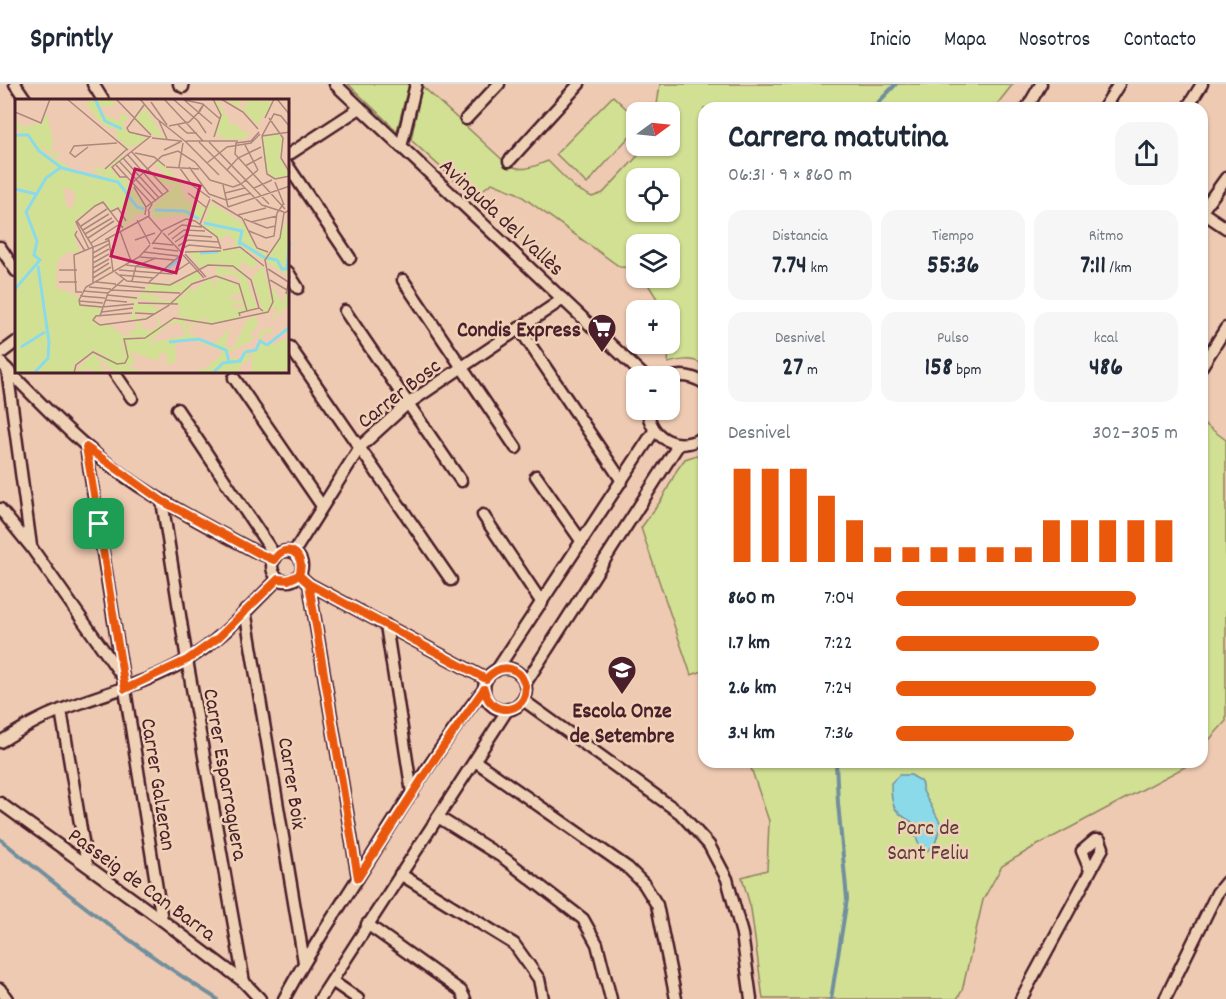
<!DOCTYPE html>
<html lang="es">
<meta charset="utf-8">
<style>
:root{--surface:#fff;--page:#f6f6f7;--text:#1f2937;--muted:#747a83;--line:#e0e1e3;--accent:#ea580c}
body{margin:0;font-family:Dekko,sans-serif;background:var(--page);color:var(--text);height:100vh;display:flex;flex-direction:column;font-size:22px;white-space:nowrap}
*{box-sizing:border-box;margin:0}
p{font-size:20px;color:var(--muted)}
.icon{flex:none;width:33px;height:33px;fill:none;stroke:currentColor;stroke-width:2;stroke-linecap:round;stroke-linejoin:round}
.map{position:relative;flex:1;overflow:hidden}
.panel{position:absolute;left:698px;top:18px;width:510px;height:666px;display:flex;flex-direction:column;background:var(--surface);border-radius:18px;box-shadow:0 2px 4px #0004}
.panel>*{flex:none}
.needle{width:39px;rotate:75deg}
.tools{position:absolute;left:626px;top:18px;display:grid;gap:12px}
.tools a{display:grid;place-items:center;width:54px;height:54px;border-radius:12px;background:var(--surface);box-shadow:0 2px 4px #0004;font-size:30px}
.pin{position:absolute;display:grid;place-items:center;width:51px;height:51px;color:#fff;margin:-26px;border-radius:12px;box-shadow:0 3px 9px #0006}
.round{display:grid;place-items:center;flex:none;width:63px;height:63px;border-radius:18px;background:var(--page)}
.headline{display:flex;align-items:center;justify-content:space-between;height:102px;padding:0 30px}
h1{font-size:33px;font-weight:700;line-height:45px}
.metrics{display:grid;grid-template-columns:repeat(3,1fr);gap:9px;height:102px;padding:6px 30px}
.metrics div{display:grid;align-content:center;border-radius:15px;background:var(--page);text-align:center}
.metrics b{font-size:26px;font-weight:700}
.metrics small{font-size:16px;font-weight:400}
.metrics p{font-size:16px}
.chart{height:168px;padding:12px 30px}
.chart p{display:flex;justify-content:space-between}
.chart svg{width:100%;height:108px;margin-top:6px;stroke:var(--accent);stroke-width:6}
ul{padding:0 30px;list-style:none;font-size:20px}
li{display:grid;grid-template-columns:96px 72px 1fr;align-items:center;height:45px}
li i{height:15px;border-radius:8px;background:var(--accent)}
header{display:flex;align-items:center;gap:36px;box-sizing:border-box;height:84px;padding:0 30px;background:var(--surface);border-bottom:2px solid var(--line)}
header strong{font-size:28px}
nav{display:flex;gap:33px;margin-inline-start:auto;font-size:21px}
.map>svg:first-child{display:block}
.green{fill:#d1e093;stroke:#8e805f;stroke-width:1.5;fill-rule:evenodd}
.water{fill:#8bdae9;stroke:#718f9d;stroke-width:1.5}
.lines{fill:none;stroke-linecap:round;stroke-linejoin:round}
.stream{stroke:#718f9d;stroke-width:4}
.minor-casing{stroke:#4a1f2b;stroke-width:15}
.minor{stroke:#efd2b6;stroke-width:10}
.route-casing{stroke:#fff;stroke-width:12}
.route{stroke:#ea580c;stroke-width:8}
.labels{text-anchor:middle;stroke-width:5;stroke-linejoin:round;paint-order:stroke}
.street-label{font-size:22px;fill:#4a1f2b;stroke:#efd2b6}
.poi-label{font-size:22px;font-weight:bold;fill:#4a1f2b;stroke:#efd2b6;text-anchor:end}
.park-label{font-size:22px;fill:#5e3c3b;stroke:#efd2b6}
.inset-river{fill:none;stroke:#8bdae9;stroke-width:3}
.inset-road{fill:none;stroke:#ad867c;stroke-width:1.5}
.view{fill:#c2185b;fill-opacity:0.15;stroke:#c2185b;stroke-width:3}
.inset-edge{fill:none;stroke:#4a1f2b;stroke-width:3}
</style>
<header>
<strong>Sprintly</strong>
<nav><a>Inicio</a><a>Mapa</a><a>Nosotros</a><a>Contacto</a></nav>
</header>
<div class="map">
<svg width="1226" height="915" viewBox="0 0 1226 915">
<rect width="100%" height="100%" fill="#efcab2"/>
<filter id="ink" filterUnits="userSpaceOnUse"><feTurbulence type="fractalNoise" baseFrequency=".0167" numOctaves="2"/><feDisplacementMap in="SourceGraphic" scale="12" xChannelSelector="R" yChannelSelector="G"/><feConvolveMatrix kernelMatrix="1 2 1 2 8 2 1 2 1" color-interpolation-filters="sRGB"/></filter>
<g filter="url(#ink)">
<g class="green">
<path d="M348 0H409L397 47Z"/>
<path d="M660 0H1013L994 24H704L703 281C692 273 680 276 668 279L670 252 669 226H664L644 194H669V160H636V184L620 183 517 109 492 99 473 113 411 56 422 2 507 80C523 89 532 83 548 77L575 104 592 113 603 109 647 62H669V28H656ZM636 94H669V128H636Z"/>
<path d="M613 12 636 34V45L587 100 556 70Z"/>
<path d="M1202 338 1226 356V637L1202 664Z"/>
<path d="M703 369V587L691 591 641 444 662 415 677 386 685 375Z"/>
<path d="M749 678H1189L1185 683 1032 764 1002 782 983 816 962 907 957 915H763L751 825 742 793 767 786 769 737Z"/>
</g>
<path class="water" d="M899 691H911L921 697 923 707 941 740 935 760 927 767 918 759 912 738C892 727 891 721 891 699Z"/>
<g class="lines">
<g class="stream">
<path d="M873 24 896 0"/>
<path d="M0 755C70 813 140 867 217 915"/>
<path d="M831 915 847 815 838 719 836 678"/>
</g>
<g class="minor-casing">
<g id="minor">
<path d="M15 0 26 16"/>
<path d="M93 0 103 16"/>
<path d="M179 0 183 3"/>
<path d="M335 0 644 292"/>
<path d="M1027 24 1041 0"/>
<path d="M1104 24 1119 0"/>
<path d="M1187 24 1202 0"/>
<path d="M466 35 499 0"/>
<path d="M401 63 416 0"/>
<path d="M288 71 360 24"/>
<path d="M509 77 579 0"/>
<path d="M288 82 350 174"/>
<path d="M1202 127 1226 94"/>
<path d="M1202 128 1226 144"/>
<path d="M0 163 16 187"/>
<path d="M288 188 298 204"/>
<path d="M403 196 516 364"/>
<path d="M345 227 461 397"/>
<path d="M519 244 622 397"/>
<path d="M290 263 451 496"/>
<path d="M0 270 16 258"/>
<path d="M0 278C28 306 56 336 86 362 137 407 198 437 258 469L275 475"/>
<path d="M1202 282 1226 244"/>
<path d="M7 285 31 462"/>
<path d="M114 288 132 314"/>
<path d="M234 294 322 422"/>
<path d="M669 294C682 290 692 292 704 299"/>
<path d="M177 325 276 473"/>
<path d="M648 326C649 354 680 370 704 352"/>
<path d="M86 363 162 836"/>
<path d="M536 392 582 458"/>
<path d="M162 417 187 576 244 898"/>
<path d="M0 425 31 463 122 592"/>
<path d="M483 431 542 519"/>
<circle cx="287" cy="482" r="15"/>
<path d="M294 468 360 363 406 321 563 215"/>
<path d="M299 491 309 500 486 595"/>
<path d="M309 500 358 794"/>
<path d="M245 526 304 878"/>
<path d="M386 541 412 709"/>
<circle cx="505" cy="605" r="21"/>
<path d="M496 587 654 347"/>
<path d="M525 600 679 360"/>
<path d="M523 616 680 729 709 761 727 795 742 850 751 915"/>
<path d="M61 626 87 781"/>
<path d="M0 658C20 646 39 634 61 626 103 609 146 600 185 577 221 557 249 523 278 495"/>
<path d="M475 677 628 784 644 800 657 821 676 915"/>
<path d="M0 719 162 836 244 898 260 915"/>
<path d="M438 733 505 775 583 835 597 860 611 915"/>
<path d="M400 790 514 860 539 895 543 915"/>
<path d="M367 840 461 907 465 915"/>
<path d="M332 897 358 915"/>
<path d="M0 905 7 915"/>
<path d="M284 915C309 867 340 823 368 778 405 719 441 660 484 605"/>
<path d="M320 915 508 625"/>
<path d="M1021 915 1099 771 1103 764 1100 756H1095L1082 767 1090 786"/>
<path d="M1165 915 1217 809 1226 798"/>
</g>
</g>
<use href="#minor" class="minor"/>
</g>
</g>
<g class="lines" filter="url(#ink)">
<g class="route-casing">
<path id="route" d="M99 440 125 605 187 576 218 554 278 495 288 496 299 491 309 500 486 595C493 587 501 582 511 585 518 587 522 592 524 598 534 625 492 639 484 605L438 670 358 794 309 500 299 491C307 469 285 457 274 476L258 469 162 417 86 363 99 440"/>
</g>
<use href="#route" class="route"/>
</g>
<defs>
<g id="supermarket-pin" transform="scale(1.5)"><path d="M0 17L-7.5 6A9.5 9.5 0 1 1 7.5 6Z" fill="#4a1f2b" stroke="#efd2b6"/><path d="M-6-5.5h2.5l.6 2H6L4.5 2H-2.5L-4.4-4H-6ZM-1.5 3.2a1.3 1.3 0 1 0 .1 0ZM3 3.2a1.3 1.3 0 1 0 .1 0Z" fill="#fff"/></g>
<g id="school-pin" transform="scale(1.5)"><path d="M0 17L-7.5 6A9.5 9.5 0 1 1 7.5 6Z" fill="#4a1f2b" stroke="#efd2b6"/><path d="M0-5L7-2L0 1L-7-2ZM-4 1L0 2.5L4 1V4Q0 6-4 4Z" fill="#fff"/></g>
</defs>
<g fill-rule="evenodd">
<use href="#supermarket-pin" x="602" y="244"/>
<use href="#school-pin" x="622" y="586"/>
</g>
<g class="labels">
<g class="street-label">
<text transform="translate(503 132) rotate(43)" y="8">Avinguda del Vallès</text>
<text transform="translate(398 308) rotate(-38)" y="8">Carrer Bosc</text>
<text transform="translate(227 690) rotate(80)" y="8">Carrer Esparraguera</text>
<text transform="translate(294 699) rotate(81)" y="8">Carrer Boix</text>
<text transform="translate(160 700) rotate(81)" y="8">Carrer Galzeran</text>
<text transform="translate(143 799) rotate(36)" y="8">Passeig de Can Barra</text>
</g>
<g class="poi-label">
<text x="581" y="252">Condis Express</text>
<text x="622" y="633" text-anchor="middle">Escola Onze<tspan x="622" dy="25">de Setembre</tspan></text>
</g>
<g class="park-label">
<text x="928" y="750">Parc de<tspan x="928" dy="25">Sant Feliu</tspan></text>
</g>
</g>
<g transform="translate(15 15)">
<rect width="274" height="274" fill="#efcab2"/>
<path d="M78 0H100L98 7 84 8 87 14 106 23 104 19 108 14 114 19 108 24 111 32 132 39 120 47 110 48 107 41H102L101 30 92 28 82 20 71 4ZM199 0 205 5 217 27 221 25 227 32H232L233 39 201 41 211 38 200 35 207 16ZM209 0H221L229 10 233 5 225 0 259 3 242 26 229 11ZM130 9 147 35 151 38 140 37 119 21ZM31 13 38 42 36 52 45 54 43 58 27 48 29 52 60 72 91 76 80 72 79 68 90 70 113 51 95 70 104 79 112 80 130 108 129 115H122L108 129 104 127 112 121 109 113 115 117 112 111 103 108 96 112 88 102 60 121 61 146 66 153 50 154 42 163 41 189 63 197 64 207 86 209 84 217 78 219 79 224 94 226 109 237H120L110 234 121 231V223H126L127 231H138L143 228V214L146 228 133 237 107 242 110 263 102 264 79 251 60 265 58 274H0V35L4 36 3 30 19 36 0 28V21L7 28 28 24ZM48 88 60 93 59 106 52 110ZM265 35 268 47 264 58 274 76 260 79 252 73 248 38ZM143 62 164 81 171 101 191 109 186 120 163 116 140 120 136 115 138 106 159 87 156 84 151 88 142 79 149 73 140 65ZM196 104 229 125 242 151 252 153 249 162 226 147H217L221 142 211 135 206 141 188 127ZM272 122 275 128 274 177 251 163ZM226 150 243 164 238 170 228 163 224 167 230 172 205 164 185 168 173 153ZM201 166 230 175 242 209 233 211 222 176H201ZM248 166 257 205 252 214 193 225 188 216 187 223 164 218V204L156 205 164 197 172 198 167 194 174 188 177 192 195 179 201 188 202 178H208L225 188 227 194 215 197 217 202 227 200 228 196 230 204H222L215 211 230 206 231 212 224 213 225 218 248 213 237 179ZM181 172 187 179 163 194H126L135 185 164 184ZM274 185V206L255 222 263 211 261 207 252 215 257 210 256 186 267 204ZM125 195 142 196V200L156 202 152 206 123 199 121 205H138V209L146 210 140 214 119 212 122 220 138 215 127 220 115 222 120 205 115 199 122 200ZM241 218 243 225 235 236 239 240 213 254 214 258 224 260 230 250H241L245 241 243 233 255 229 259 234 249 233 247 241 252 244 274 227V236L267 234 257 241V246L273 239 274 267 267 274H237V253L234 254 235 262 228 263 222 274H175L191 269 207 255 205 251 176 240 160 243 161 262 151 266 153 255 145 254 143 262 114 252 120 262 115 268 129 274H101L80 256 90 274 71 270 60 274 77 254 109 266V241H126L159 220 171 222V231L177 223 194 226 181 224 171 233 195 244 202 243 216 228 210 247 218 250 232 221ZM166 224 170 237 133 244 153 225Z" fill="#d1e093" fill-rule="evenodd"/>
<path class="inset-river" d="M80 0 90 22 107 30M0 36H13L24 52 47 69 103 83 122 108 129 110M0 90 21 95M140 111 170 112 184 120M189 124 227 132 224 146M226 144 250 159M185 154 203 153M252 159 262 161 267 170H275M151 170 166 159M272 170 275 143M0 190 25 161 19 156 22 142 11 113 31 79 45 69M154 243 184 240 211 251 214 263M6 248 30 233M230 253 241 251 245 242 252 246 275 228M20 273 33 259 34 243 23 167M199 273 208 264 225 262 230 253"/>
<path class="inset-road" d="M52 0 113 51M101 0 136 36M125 0 141 19 171 43M149 0 188 42M158 0 183 22 191 34M168 0 197 25M198 0 206 16 199 38M206 0 228 13 243 30M262 0 275 16M170 1 188 5M136 3 152 26M189 6 205 20M0 13 26 24 35 0M250 19 259 0M254 19 268 39 266 59 275 74M144 22 152 40M163 26 172 34H182M154 27 174 23 185 12 189 5 184 12M275 28 266 17 259 15 247 37 252 75 260 80 275 77M114 33 112 29 129 6M114 33 135 38M244 33 236 42 221 44 220 55 270 110M247 37 275 33M137 39 166 42M171 42H223M171 43 204 76M184 43 247 106 269 113M194 43 254 105M168 44 164 68 177 86 195 99M230 46 243 71M73 48 60 58 55 54 59 47 102 44M149 51 167 42M116 52 153 92 131 108M120 54 139 58 150 67M112 55 148 96M108 59 144 99M104 62 141 102M192 64 212 48 236 44 245 35M101 66 137 105 133 112M230 67 247 58M151 68 184 70M174 68 194 95M90 70 112 50M212 71 223 59 246 48M112 78H105L97 68 136 37M260 83 269 106M117 84 147 57 163 52 180 63 195 81 218 88 226 85M226 85 243 71M208 86 213 108M119 88 131 108 130 116M239 89 257 81M173 94 192 109M210 94 230 89M194 95 211 101 236 94M197 101 227 119 242 149 253 153M213 108 275 87M95 113 103 109 111 122M223 116 251 109M133 117 147 133M229 120 252 129 260 127M122 121 135 145M62 122 78 148V184M236 123 262 117M185 125 195 100M66 127 92 110M68 131 94 115M62 132 60 136 70 152M105 132 116 162M234 132 251 139 259 137 262 114 269 104M148 134 167 154M70 135 97 119M153 136 167 126 187 128M73 139 99 122M157 140 169 131 190 132M90 141 134 117V112M94 141 98 172M120 141 140 134M160 143 170 136 197 138M76 144 103 126M138 144 158 146M137 145 148 131 171 120 180 122 202 138 206 150M163 147 173 141 204 143M138 149 163 152M74 150 61 123 80 107 88 103 108 129M166 150 174 146 206 149M208 151 225 148 249 167M129 153 163 157M170 153 206 152M78 154 94 145M170 155 191 178M168 156 189 179M125 158 159 161M78 159 94 150M78 164 94 155M111 166 143 170M78 169 94 160M253 170 275 184M44 171H62M104 171 157 175 175 163M100 173 112 182 155 186 193 166 218 167 236 181 244 209M78 174 94 164M105 176 139 179M78 179 96 168M255 181 272 191M117 182 121 167 141 159M44 183H62M81 183 101 185M134 183 167 155M100 186 130 189M74 188 96 190M95 191 165 194M68 192 93 194M67 193H61L59 156 93 142 94 139M271 195 275 177M92 196 122 199M65 197 90 199M90 201 112 203M64 202 88 204M123 204 163 205M119 205 87 208 65 206 64 201 71 188 124 158 135 146M87 213 118 209M117 214 81 217 78 221 85 226 131 220 153 207 177 185 201 177 224 185 232 212M120 214 139 215M85 217 93 194 109 180M225 217 224 214 244 209 248 212M59 274 61 266 78 253 102 265 110 264 113 258 109 240 130 239 159 219 197 225 253 213 258 203 250 161 265 139 269 114 275 111"/>
<path class="view" d="M120 70 185 87 161 174 96 157Z"/>
<rect width="274" height="274" class="inset-edge"/>
</g>
</svg>
<div class="tools">
<a><svg class="needle" viewBox="-14 -14 28 28"><path d="M0-13l5 13h-10z" fill="#e53935"/><path d="M0 13l5-13h-10z" fill="#747a83"/></svg></a>
<a><svg class="icon" aria-label="locate" viewBox="0 0 24 24"><circle cx="12" cy="12" r="6"/><path d="M12 2v4M12 18v4M2 12h4M18 12h4"/></svg></a>
<a><svg class="icon" aria-label="layers" viewBox="0 0 24 24"><path d="M12 4l9 5-9 5-9-5zM3 14l9 5 9-5"/></svg></a>
<a>+</a>
<a>−</a>
</div>
<div class="pin" style="left:99px;top:440px;background:#1e9e55"><svg class="icon" aria-label="arrive" viewBox="0 0 24 24"><path d="M6 21V4h12l-3 4 3 4H6"/></svg></div>
<section class="panel">
<div class="headline"><div><h1>Carrera matutina</h1><p>06:31 · 9 × 860 m</p></div><a class="round"><svg class="icon" aria-label="share" viewBox="0 0 24 24"><path d="M12 15V3M7 8l5-5 5 5M5 13v7h14v-7"/></svg></a></div>
<div class="metrics">
<div><p>Distancia</p><b>7.74<small> km</small></b></div>
<div><p>Tiempo</p><b>55:36</b></div>
<div><p>Ritmo</p><b>7:11<small> /km</small></b></div>
</div>
<div class="metrics">
<div><p>Desnivel</p><b>27<small> m</small></b></div>
<div><p>Pulso</p><b>158<small> bpm</small></b></div>
<div><p>kcal</p><b>486</b></div>
</div>
<div class="chart"><p><span>Desnivel</span>302–305 m</p>
<svg viewBox="0 0 160 44" preserveAspectRatio="none"><path d="M5 44V6M15 44V6M25 44V6M35 44V17M45 44V27M55 44V38M65 44V38M75 44V38M85 44V38M95 44V38M105 44V38M115 44V27M125 44V27M135 44V27M145 44V27M155 44V27"/></svg>
</div>
<ul>
<li><b>860 m</b>7:04<i style="width:85%"></i></li>
<li><b>1.7 km</b>7:22<i style="width:72%"></i></li>
<li><b>2.6 km</b>7:24<i style="width:71%"></i></li>
<li><b>3.4 km</b>7:36<i style="width:63%"></i></li>
</ul>
</section>
</div>
